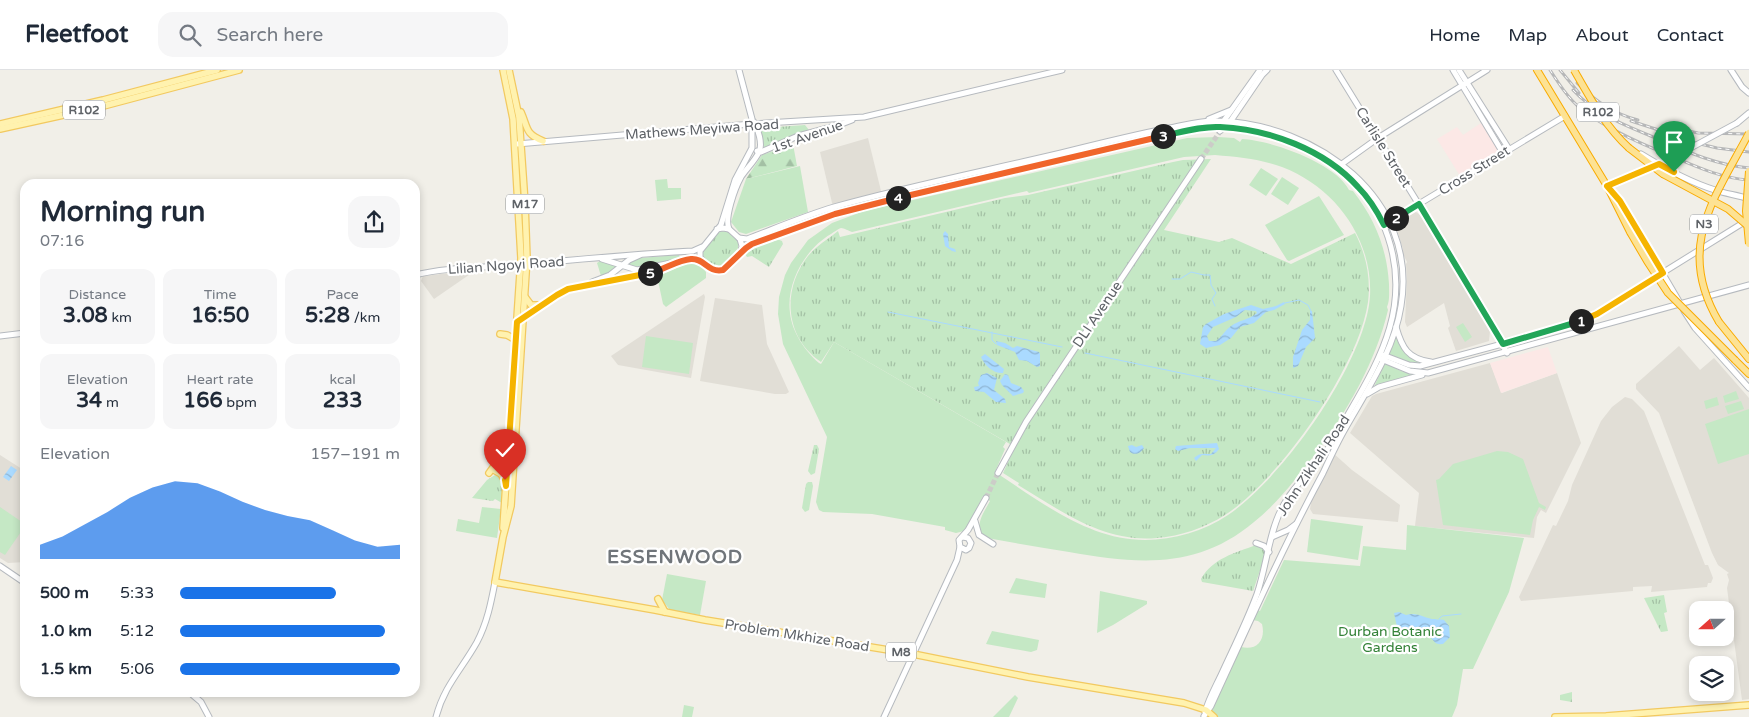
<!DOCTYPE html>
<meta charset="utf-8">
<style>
:root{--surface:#fff;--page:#f6f6f7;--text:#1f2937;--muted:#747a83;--line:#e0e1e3;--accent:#1a73e8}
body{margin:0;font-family:"Varela Round",sans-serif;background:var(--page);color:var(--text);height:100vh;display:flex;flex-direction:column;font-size:19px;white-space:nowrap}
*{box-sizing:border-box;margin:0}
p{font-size:16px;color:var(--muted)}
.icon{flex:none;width:28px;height:28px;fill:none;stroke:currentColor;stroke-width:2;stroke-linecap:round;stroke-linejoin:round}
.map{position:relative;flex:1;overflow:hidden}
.details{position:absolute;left:20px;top:109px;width:400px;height:518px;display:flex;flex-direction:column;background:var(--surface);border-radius:15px;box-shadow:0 2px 8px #0003}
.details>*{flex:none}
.needle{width:32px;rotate:249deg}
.controls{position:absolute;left:1689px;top:531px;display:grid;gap:10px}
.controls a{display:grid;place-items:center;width:45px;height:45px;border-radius:10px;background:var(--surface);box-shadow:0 2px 8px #0003;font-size:25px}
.pin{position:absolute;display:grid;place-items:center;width:42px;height:42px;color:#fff;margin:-51px -21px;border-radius:50% 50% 50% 0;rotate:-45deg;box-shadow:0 0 5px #0007}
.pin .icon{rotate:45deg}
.km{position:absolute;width:25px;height:25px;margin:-12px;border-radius:50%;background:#222;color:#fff;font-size:14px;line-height:25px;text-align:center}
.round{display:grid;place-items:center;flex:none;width:52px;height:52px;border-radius:15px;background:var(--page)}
.summary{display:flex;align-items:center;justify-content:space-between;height:85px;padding:0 20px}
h1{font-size:28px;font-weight:700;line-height:38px}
.stats{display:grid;grid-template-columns:repeat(3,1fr);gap:8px;height:85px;padding:5px 20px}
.stats div{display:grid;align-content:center;border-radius:12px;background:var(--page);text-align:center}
.stats b{font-size:21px;font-weight:700}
.stats small{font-size:14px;font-weight:400}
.stats p{font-size:14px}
.chart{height:140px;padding:10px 20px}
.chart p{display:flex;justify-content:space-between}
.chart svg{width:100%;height:90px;margin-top:5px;fill:var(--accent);opacity:.7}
ul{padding:0 20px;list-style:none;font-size:16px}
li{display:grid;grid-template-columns:80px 60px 1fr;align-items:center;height:38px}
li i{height:12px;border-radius:6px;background:var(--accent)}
header{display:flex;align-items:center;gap:30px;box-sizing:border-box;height:70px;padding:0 25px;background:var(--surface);border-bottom:1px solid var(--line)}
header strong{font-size:24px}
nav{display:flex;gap:28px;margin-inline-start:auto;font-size:18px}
.search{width:350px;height:45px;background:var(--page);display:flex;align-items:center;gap:12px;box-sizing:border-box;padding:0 18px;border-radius:15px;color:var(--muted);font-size:19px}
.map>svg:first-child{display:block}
.education{fill:#e1ded6}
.medical{fill:#fce8e6}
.grass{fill:url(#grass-tufts)}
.forest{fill:url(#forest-firs)}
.green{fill:#c5e8c5;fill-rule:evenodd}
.water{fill:url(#water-waves);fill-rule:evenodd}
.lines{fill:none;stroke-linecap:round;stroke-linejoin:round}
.stream{stroke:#aadaff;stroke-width:1}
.secondary-tunnel{stroke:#ccccc8;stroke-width:5;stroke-dasharray:5 2.5;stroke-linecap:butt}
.secondary-casing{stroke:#b6babf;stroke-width:7}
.primary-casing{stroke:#f2c960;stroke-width:8}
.highway-casing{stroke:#f9ab00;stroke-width:8}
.secondary{stroke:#fff;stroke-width:5}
.primary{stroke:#fff2af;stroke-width:5.5}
.highway{stroke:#fde293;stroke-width:6}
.rail-casing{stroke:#b6b7b8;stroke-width:3}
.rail{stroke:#fff;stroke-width:1;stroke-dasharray:4;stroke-linecap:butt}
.secondary-bridge-casing{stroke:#b6babf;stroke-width:7;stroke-linecap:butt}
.highway-bridge-casing{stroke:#f9ab00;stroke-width:8;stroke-linecap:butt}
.secondary-bridge{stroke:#fff;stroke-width:5}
.highway-bridge{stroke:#fde293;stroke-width:6}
.split-1-casing{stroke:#fff;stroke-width:10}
.split-2-casing{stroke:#fff;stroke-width:10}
.split-3-casing{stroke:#fff;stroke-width:10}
.split-4-casing{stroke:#fff;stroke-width:10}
.split-5-casing{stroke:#fff;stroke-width:10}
.split-6-casing{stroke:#fff;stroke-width:10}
.split-1{stroke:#f5b400;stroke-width:6}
.split-2{stroke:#22a559;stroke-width:6}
.split-3{stroke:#22a559;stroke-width:6}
.split-4{stroke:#f0652b;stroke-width:6}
.split-5{stroke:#f0652b;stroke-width:6}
.split-6{stroke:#f5b400;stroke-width:6}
.labels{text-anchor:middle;stroke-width:4.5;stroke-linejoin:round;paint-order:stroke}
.shield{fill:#fff;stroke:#8f9295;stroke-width:1}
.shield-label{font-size:12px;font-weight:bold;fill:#5f6368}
.street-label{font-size:14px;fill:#5f6368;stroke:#fff}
.park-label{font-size:14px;fill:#348238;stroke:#fff}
.district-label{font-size:19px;font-weight:bold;letter-spacing:1px;fill:#70757a;stroke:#fff}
</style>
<header>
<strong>Fleetfoot</strong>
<div class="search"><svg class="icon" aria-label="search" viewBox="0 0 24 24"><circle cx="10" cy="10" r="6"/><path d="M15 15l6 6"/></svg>Search here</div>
<nav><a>Home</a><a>Map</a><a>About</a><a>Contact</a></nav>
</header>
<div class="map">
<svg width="1749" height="647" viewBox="0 0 1749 647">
<defs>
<pattern id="grass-tufts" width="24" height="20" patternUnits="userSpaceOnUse" patternTransform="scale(1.25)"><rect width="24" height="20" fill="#c5e8c5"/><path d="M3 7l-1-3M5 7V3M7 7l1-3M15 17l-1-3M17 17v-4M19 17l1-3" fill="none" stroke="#a3c0a4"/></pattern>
<pattern id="forest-firs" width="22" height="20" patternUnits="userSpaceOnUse" patternTransform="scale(1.25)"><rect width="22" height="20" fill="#c5e8c5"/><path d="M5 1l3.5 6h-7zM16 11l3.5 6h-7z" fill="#a3c0a4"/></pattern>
<pattern id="water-waves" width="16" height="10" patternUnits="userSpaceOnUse" patternTransform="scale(1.25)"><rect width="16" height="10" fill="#aadaff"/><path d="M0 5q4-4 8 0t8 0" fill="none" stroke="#8eb4d2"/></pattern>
</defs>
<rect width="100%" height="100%" fill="#f1efe8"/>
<g class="education">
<path d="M868 68 882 125 833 137 820 82Z"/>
<path d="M1416 142 1420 145 1490 261 1489 271 1456 281 1448 258 1450 256 1444 233 1407 257 1405 252 1407 210 1406 194 1407 192 1402 182 1403 179 1395 154Z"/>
<path d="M476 200 434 229 421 211 423 206Z"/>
<path d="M704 224 705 227 691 308 618 295 611 286Z"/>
<path d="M715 228 762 235 767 274 789 322 786 324H775L700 311Z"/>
<path d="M1679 276 1700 300 1714 288 1749 328V629L1742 630 1727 518 1729 510 1727 504 1729 503 1718 495 1712 483 1659 343 1636 319V314Z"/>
<path d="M1490 293 1502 323 1557 303 1581 373 1546 443 1541 440 1537 447 1534 468 1415 456 1419 423 1350 363 1372 326 1376 324Z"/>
<path d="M1625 327 1632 329 1644 341 1705 495H1708L1713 508 1711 513H1708L1707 517 1651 522 1652 516 1633 517V521L1521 531 1519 527 1553 455 1556 456 1568 431 1572 415 1601 351 1612 337Z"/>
<path d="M1333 383 1352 400 1400 435 1398 452 1313 444 1310 439 1313 422Z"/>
<path d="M0 385 25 401V492L8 493 0 488Z"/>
</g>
<g class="medical">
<path d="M1484 51 1503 83 1460 106 1437 69 1457 57 1463 65Z"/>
<path d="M1548 277 1557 303 1501 323 1490 293Z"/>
</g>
<g class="grass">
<path d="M805 55 809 60 781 70 765 79C762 75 760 63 761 58Z"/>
<path d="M1211 89 1164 160 1219 172 1232 168 1291 194 1355 163C1366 184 1371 208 1368 232 1359 297 1279 410 1225 445 1204 458 1181 466 1157 468 1104 473 1061 441 1018 415L1019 413 1003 403 1015 377 834 272 821 292C784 267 782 219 808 186 817 175 827 170 838 161L840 167 1005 128 1028 125 1173 92 1183 90Z"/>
<path d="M722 161 728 162 738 171V178L723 198 717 199 704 189 702 182 718 163Z"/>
<path d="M777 169 782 171 783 174 769 197 752 186 747 187 745 184 752 178Z"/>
<path d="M679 185 680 187C663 192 644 201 626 194L639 188Z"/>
<path d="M1396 267C1401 280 1409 286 1421 293L1405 292 1389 285Z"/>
<path d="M1385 293 1401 301 1419 305 1373 319Z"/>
<path d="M814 375H817L819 379 815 403 811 405 808 401Z"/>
<path d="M495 405 500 406 502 409V433L495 429 493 431 472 428 487 410Z"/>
<path d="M808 412H812L813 416 809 440 805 442 802 438 806 414Z"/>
<path d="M1256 475 1263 477 1266 483 1253 521 1202 512 1201 509C1213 488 1235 483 1256 475Z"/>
<path d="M1664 525 1667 542 1664 543 1668 561 1661 562 1644 528Z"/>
</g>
<g class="forest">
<path d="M793 74 797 96 746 109 762 85Z"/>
<path d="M1572 622V632L1560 630V625Z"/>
</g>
<g class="green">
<path d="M1218 67 1234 68 1240 72 1242 69C1270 70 1336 93 1349 120L1353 121C1375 149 1387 179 1389 214 1389 222 1390 230 1387 237L1388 240C1376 291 1348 340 1317 382 1297 407 1279 432 1254 452 1197 500 1137 494 1069 482 1042 478 1015 473 987 468 972 458 983 444 990 431L983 426 969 455 964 461 956 463 945 460V457L872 444 823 442 819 440 816 432 827 367 783 274 778 244 779 227 785 205 791 193 808 170 832 153 864 141 1187 68ZM1215 85C1238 87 1260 89 1282 97 1335 117 1373 169 1370 226 1366 292 1282 409 1228 445 1204 461 1174 470 1145 470 1088 470 1040 431 995 402L1005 379 1003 377 1006 372 834 272 821 294 819 293C805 281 792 262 790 243 786 213 805 179 831 164 834 162 838 159 841 158 844 158 849 161 852 162L1027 121 1029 123 1033 122 1184 87Z"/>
<path d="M800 96 808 142 746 164 739 162 731 152 746 109Z"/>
<path d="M1261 98 1278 109 1266 126 1249 115Z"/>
<path d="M1282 107 1299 118 1288 135 1271 124Z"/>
<path d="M667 109 668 118H681V129L657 131 655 110Z"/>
<path d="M1319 126 1344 165 1289 191 1287 190 1265 155Z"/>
<path d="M600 191 619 196 609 204 601 206 597 193Z"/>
<path d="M691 192 700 195 706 202V208L666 237 663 234 657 206Z"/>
<path d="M1463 253 1472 267 1465 272 1456 257Z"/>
<path d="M646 266 693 273 689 304 642 297Z"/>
<path d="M1736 321 1739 329 1725 333 1723 326Z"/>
<path d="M1717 327 1719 335 1706 339 1704 331Z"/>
<path d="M1741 331 1744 339 1728 344 1725 336Z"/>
<path d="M1749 339V384L1718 394 1705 354Z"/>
<path d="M1497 381 1508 382 1523 389 1539 433 1546 437 1545 440 1539 437 1533 450 1530 465 1443 455 1436 410 1439 409 1453 394Z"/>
<path d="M0 437 25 454V456L5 485 0 482Z"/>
<path d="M482 437 501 439 497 468 456 461 458 449 479 453Z"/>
<path d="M1311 449 1363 456 1358 490 1307 482Z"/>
<path d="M1407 455 1524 468 1509 522 1473 599H1463L1457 635 1452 647H1209L1241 577C1257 581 1266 570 1262 554L1258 551 1252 550 1258 540 1260 541 1284 490 1360 496 1363 476 1406 480Z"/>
<path d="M667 504 706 511 700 545 670 540 662 530Z"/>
<path d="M1016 508 1047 514 1045 528 1009 523Z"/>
<path d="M1100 521 1147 531V534L1113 555 1097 563Z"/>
<path d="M992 561 1039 570 1037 580 1031 582 986 574Z"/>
<path d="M1015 625 1018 628 1009 647H993Z"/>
<path d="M684 635 694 637 692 647H682Z"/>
</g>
<g class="water">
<path d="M945 161 948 164 949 177 955 179 956 182 952 181 945 176 943 164Z"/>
<path d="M1284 232 1285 234 1274 240 1266 242 1254 253 1240 257 1231 268 1220 275 1206 278 1200 274 1203 257 1206 254 1224 244 1251 235 1263 239 1276 236ZM1245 240 1256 241 1257 243C1249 250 1239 250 1231 256 1225 260 1222 267 1216 271H1209L1207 266 1213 257 1236 247Z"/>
<path d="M1310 241H1312L1315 268 1306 277 1298 296 1293 298V287L1302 260 1310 250Z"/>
<path d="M996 271 1005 273 1013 278 1017 276 1039 282 1040 284V296L1037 297 1027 291 1019 290 1015 282 997 275Z"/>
<path d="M985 284 1004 299 1003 303C994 304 984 295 981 287Z"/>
<path d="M987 303 997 308 994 320 1005 329 1006 333 996 332 984 322 975 321 974 317 979 316 978 313 981 305Z"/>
<path d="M1005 304 1008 305 1011 313 1021 317 1024 321 1023 323 1013 326 1002 315 1000 311Z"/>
<path d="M1217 373 1219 379C1214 386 1209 386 1202 385L1196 391 1194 388C1200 382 1205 384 1211 384L1216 378H1190L1178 381 1175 379 1176 376Z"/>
<path d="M1132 375 1136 377 1142 375 1144 378C1141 383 1135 386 1130 382L1128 376Z"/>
<path d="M11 396 17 400 9 411 3 407Z"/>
<path d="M1399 542 1406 545C1417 541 1425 549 1435 549 1438 550 1441 549 1444 550L1449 556 1450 567 1443 574C1434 575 1435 571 1429 566 1421 561 1411 564 1403 567 1397 563 1396 551 1394 543Z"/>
</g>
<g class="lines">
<g class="stream">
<path d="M1172 209H1180L1191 202 1204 205H1210L1211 215 1216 223 1212 229 1215 236"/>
<path d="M1285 233 1299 230 1308 235 1311 241"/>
<path d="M888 242 1062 277"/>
<path d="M992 262V270L996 274"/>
<path d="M1085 283 1320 332"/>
<path d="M1439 549 1442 546 1461 544"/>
</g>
<g class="secondary-tunnel">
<path d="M1201 89 1219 63"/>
<path d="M986 428 998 403"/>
</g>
<g class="secondary-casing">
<g id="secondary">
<path d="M1336 0 1461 203 1507 283"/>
<path d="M1453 0 1503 83"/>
<path d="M1459 0 1509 79"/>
<path d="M1731 0 1742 17 1749 23"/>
<path d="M1209 49 1231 40"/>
<path d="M1223 52 1260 0"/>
<path d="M1737 53 1749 43"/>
<path d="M1220 61 1230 52 1262 5 1267 0"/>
<path d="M517 74 751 54 864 47 1062 0"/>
<path d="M757 81 761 82 798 66 839 55 852 50"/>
<path d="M1641 84C1664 98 1689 112 1715 120 1726 124 1738 125 1749 129"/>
<path d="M1339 96 1378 68 1487 0"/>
<path d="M1656 96 1607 116 1620 131 1680 233"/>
<path d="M1389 152 1565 46"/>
<path d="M717 159 723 158 729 159 740 169 742 176 741 182 725 199 718 201 712 200 705 194 700 187V181L721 155 735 110 752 78V49L739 0"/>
<path d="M729 159C724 148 735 118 741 107 746 99 755 91 759 82 763 74 758 59 754 52"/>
<path d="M739 168 747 169C776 158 804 146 834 137 909 116 985 101 1061 83 1097 74 1133 65 1169 58 1185 55 1201 50 1218 51 1316 54 1419 128 1401 236 1394 281 1367 320 1345 359 1337 373 1330 388 1323 403 1282 479 1247 558 1211 636L1204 646"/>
<path d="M741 182 752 174 835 144 860 137 1202 58C1253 54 1303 72 1343 103 1364 119 1380 142 1388 167 1410 233 1383 285 1350 341 1343 353 1337 366 1329 377 1314 398 1292 417 1281 440 1269 463 1266 498 1257 524 1247 551 1234 577 1222 603 1216 616 1209 628 1205 642"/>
<path d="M602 189 637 200 671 193"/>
<path d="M415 205C447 197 481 198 514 195 574 190 633 184 693 181L702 177"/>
<path d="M592 212 610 205 629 190 640 185"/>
<path d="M1684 241 1695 258 1749 318"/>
<path d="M517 252 557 225 568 219 654 202 689 189H695L702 192"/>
<path d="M1396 257C1402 278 1408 289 1431 292"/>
<path d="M0 266 25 263"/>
<path d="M1383 285 1409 295 1420 296 1547 262 1578 252 1601 241 1746 151"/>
<path d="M1381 289 1410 301 1428 303 1749 215"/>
<path d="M1367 324 1379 317 1422 305"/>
<path d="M998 403 1026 352 1201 89"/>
<path d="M975 451 979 465 993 474"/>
<path d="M963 467 968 468 971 473 969 478 966 480 960 477 959 470 968 460 986 428"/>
<path d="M1272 467 1288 460 1296 454"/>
<path d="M1256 473 1264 476 1269 482"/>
<path d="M0 496 25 513"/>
<path d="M188 621 201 632 209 647"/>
<path d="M436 647C444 616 462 599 477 572 487 553 491 533 495 512"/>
<path d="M884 647 957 490 960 477"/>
</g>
</g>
<g class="primary-casing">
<g id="primary">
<path d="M509 0 519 47 525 133 527 188 511 436 503 467 495 512 655 540 705 550 913 584 1028 607 1184 633 1206 640 1214 647"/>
<path d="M521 42C528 58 525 64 543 71"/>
<path d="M0 54 103 30 217 0"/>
<path d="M0 59 100 37 239 0"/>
<path d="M525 227 531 235H542"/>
<path d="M500 264 507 265 516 270"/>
<path d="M494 400 501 404 506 413"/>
<path d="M489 403 504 382 507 375"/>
<path d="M503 458 521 188 513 49 503 0"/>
<path d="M658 529 665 542"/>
<path d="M1555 647 1606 646 1749 635"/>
</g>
</g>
<g class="highway-casing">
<g id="highway">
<path d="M1537 0 1607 116 1630 162"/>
<path d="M1629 78 1663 104"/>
<path d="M1719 252 1749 289"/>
<path d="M1735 290 1749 304"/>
</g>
</g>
<use href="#secondary" class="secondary"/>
<use href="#primary" class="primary"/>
<use href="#highway" class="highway"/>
<g class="rail-casing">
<g id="rail">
<path d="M1550 0C1559 14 1568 28 1581 39 1607 59 1639 73 1669 85 1695 96 1720 108 1749 110"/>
<path d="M1560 0 1579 23"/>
<path d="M1577 13C1594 30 1614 44 1638 50"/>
<path d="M1573 20C1596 45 1627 56 1658 69 1688 82 1716 95 1749 98"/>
<path d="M1631 51 1671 64"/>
<path d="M1665 56 1698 63 1749 64"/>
<path d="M1663 65 1717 78 1749 82"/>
</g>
</g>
<use href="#rail" class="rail"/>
<g class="secondary-bridge-casing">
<g id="secondary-bridge">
<path d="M1659 95 1737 53"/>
<path d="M1674 102 1671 96 1675 88"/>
</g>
</g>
<g class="highway-bridge-casing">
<g id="highway-bridge">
<path d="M1574 0C1590 28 1605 56 1629 78"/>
<path d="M1749 101 1746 141 1749 174"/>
<path d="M1663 104 1728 139 1749 157"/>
<path d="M1630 162 1647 191 1668 223 1735 290"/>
<path d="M1719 252C1675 178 1714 129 1749 63"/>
</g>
</g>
<use href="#secondary-bridge" class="secondary-bridge"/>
<use href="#highway-bridge" class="highway-bridge"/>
</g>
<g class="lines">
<g class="split-1-casing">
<path id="split-1" d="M1581 251 1597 244 1663 203 1620 131 1607 116 1659 94 1674 102"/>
</g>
<g class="split-2-casing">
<path id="split-2" d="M1396 148 1419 134 1503 274 1581 251"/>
</g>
<g class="split-3-casing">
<path id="split-3" d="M1163 66C1182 62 1201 56 1220 57 1269 59 1325 80 1358 117 1369 128 1377 141 1384 155L1396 148"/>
</g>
<g class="split-4-casing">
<path id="split-4" d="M898 128 1163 66"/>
</g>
<g class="split-5-casing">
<path id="split-5" d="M650 203C664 200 677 190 691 189 705 188 707 203 723 200L746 178 752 174 835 144 898 128"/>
</g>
<g class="split-6-casing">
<path id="split-6" d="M505 410 506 416 517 252 557 225 568 219 650 203"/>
</g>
<use href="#split-1" class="split-1"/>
<use href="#split-2" class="split-2"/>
<use href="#split-3" class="split-3"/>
<use href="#split-4" class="split-4"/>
<use href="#split-5" class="split-5"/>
<use href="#split-6" class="split-6"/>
</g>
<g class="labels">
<g class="shield">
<rect x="63" y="30.5" width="42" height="19" rx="4"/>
<rect x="1577" y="32.5" width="42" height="19" rx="4"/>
<rect x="506" y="124.5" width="38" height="19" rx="4"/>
<rect x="1690" y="144.5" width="28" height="19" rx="4"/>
<rect x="886" y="572.5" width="30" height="19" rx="4"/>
</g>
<g class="shield-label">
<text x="84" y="44">R102</text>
<text x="1598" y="46">R102</text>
<text x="525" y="138">M17</text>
<text x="1704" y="158">N3</text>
<text x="901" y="586">M8</text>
</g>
<g class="street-label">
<text transform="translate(702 59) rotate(-4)" y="5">Mathews Meyiwa Road</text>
<text transform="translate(807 66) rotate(-19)" y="5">1st Avenue</text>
<text transform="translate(1384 77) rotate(58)" y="5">Carlisle Street</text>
<text transform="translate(1474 100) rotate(-32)" y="5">Cross Street</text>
<text transform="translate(506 195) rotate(-4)" y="5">Lilian Ngoyi Road</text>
<text transform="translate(1097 244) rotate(-56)" y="5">DLI Avenue</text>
<text transform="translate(1313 395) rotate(-56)" y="5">John Zikhali Road</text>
<text transform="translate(797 565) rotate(9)" y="5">Problem Mkhize Road</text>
</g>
<g class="park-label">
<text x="1390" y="566">Durban Botanic<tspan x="1390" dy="16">Gardens</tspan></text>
</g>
<g class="district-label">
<text x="675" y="493">ESSENWOOD</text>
</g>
</g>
</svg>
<div class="controls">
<a><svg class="needle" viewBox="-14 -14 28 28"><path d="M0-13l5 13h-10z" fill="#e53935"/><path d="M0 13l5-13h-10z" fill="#747a83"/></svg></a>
<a><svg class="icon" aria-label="layers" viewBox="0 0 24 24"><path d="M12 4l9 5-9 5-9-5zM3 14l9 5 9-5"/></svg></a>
</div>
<div class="pin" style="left:1674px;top:102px;background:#1e9e55"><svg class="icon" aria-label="arrive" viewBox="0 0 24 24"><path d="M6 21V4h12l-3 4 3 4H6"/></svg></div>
<div class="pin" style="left:505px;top:410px;background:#d93025"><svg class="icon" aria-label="check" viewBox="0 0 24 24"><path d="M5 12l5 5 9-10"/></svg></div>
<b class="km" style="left:1581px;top:251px">1</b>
<b class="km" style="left:1396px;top:148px">2</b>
<b class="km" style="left:1163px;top:66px">3</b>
<b class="km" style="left:898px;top:128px">4</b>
<b class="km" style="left:650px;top:203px">5</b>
<section class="details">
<div class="summary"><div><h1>Morning run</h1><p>07:16</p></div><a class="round"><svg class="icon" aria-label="share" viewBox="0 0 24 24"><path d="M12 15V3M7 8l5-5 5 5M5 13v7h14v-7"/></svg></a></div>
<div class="stats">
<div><p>Distance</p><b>3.08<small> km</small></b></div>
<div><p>Time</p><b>16:50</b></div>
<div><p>Pace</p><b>5:28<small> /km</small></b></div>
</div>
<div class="stats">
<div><p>Elevation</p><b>34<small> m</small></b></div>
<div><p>Heart rate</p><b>166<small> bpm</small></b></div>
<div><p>kcal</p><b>233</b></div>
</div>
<div class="chart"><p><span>Elevation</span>157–191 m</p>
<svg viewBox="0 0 160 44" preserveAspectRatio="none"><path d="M0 44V37L10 33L20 27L30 21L40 14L50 9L60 6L70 7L80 11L90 16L100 20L110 23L120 25L130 30L140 35L150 38L160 37V44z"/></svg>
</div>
<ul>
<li><b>500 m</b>5:33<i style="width:71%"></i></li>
<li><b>1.0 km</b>5:12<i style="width:93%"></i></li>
<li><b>1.5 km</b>5:06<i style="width:100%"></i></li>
</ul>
</section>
</div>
